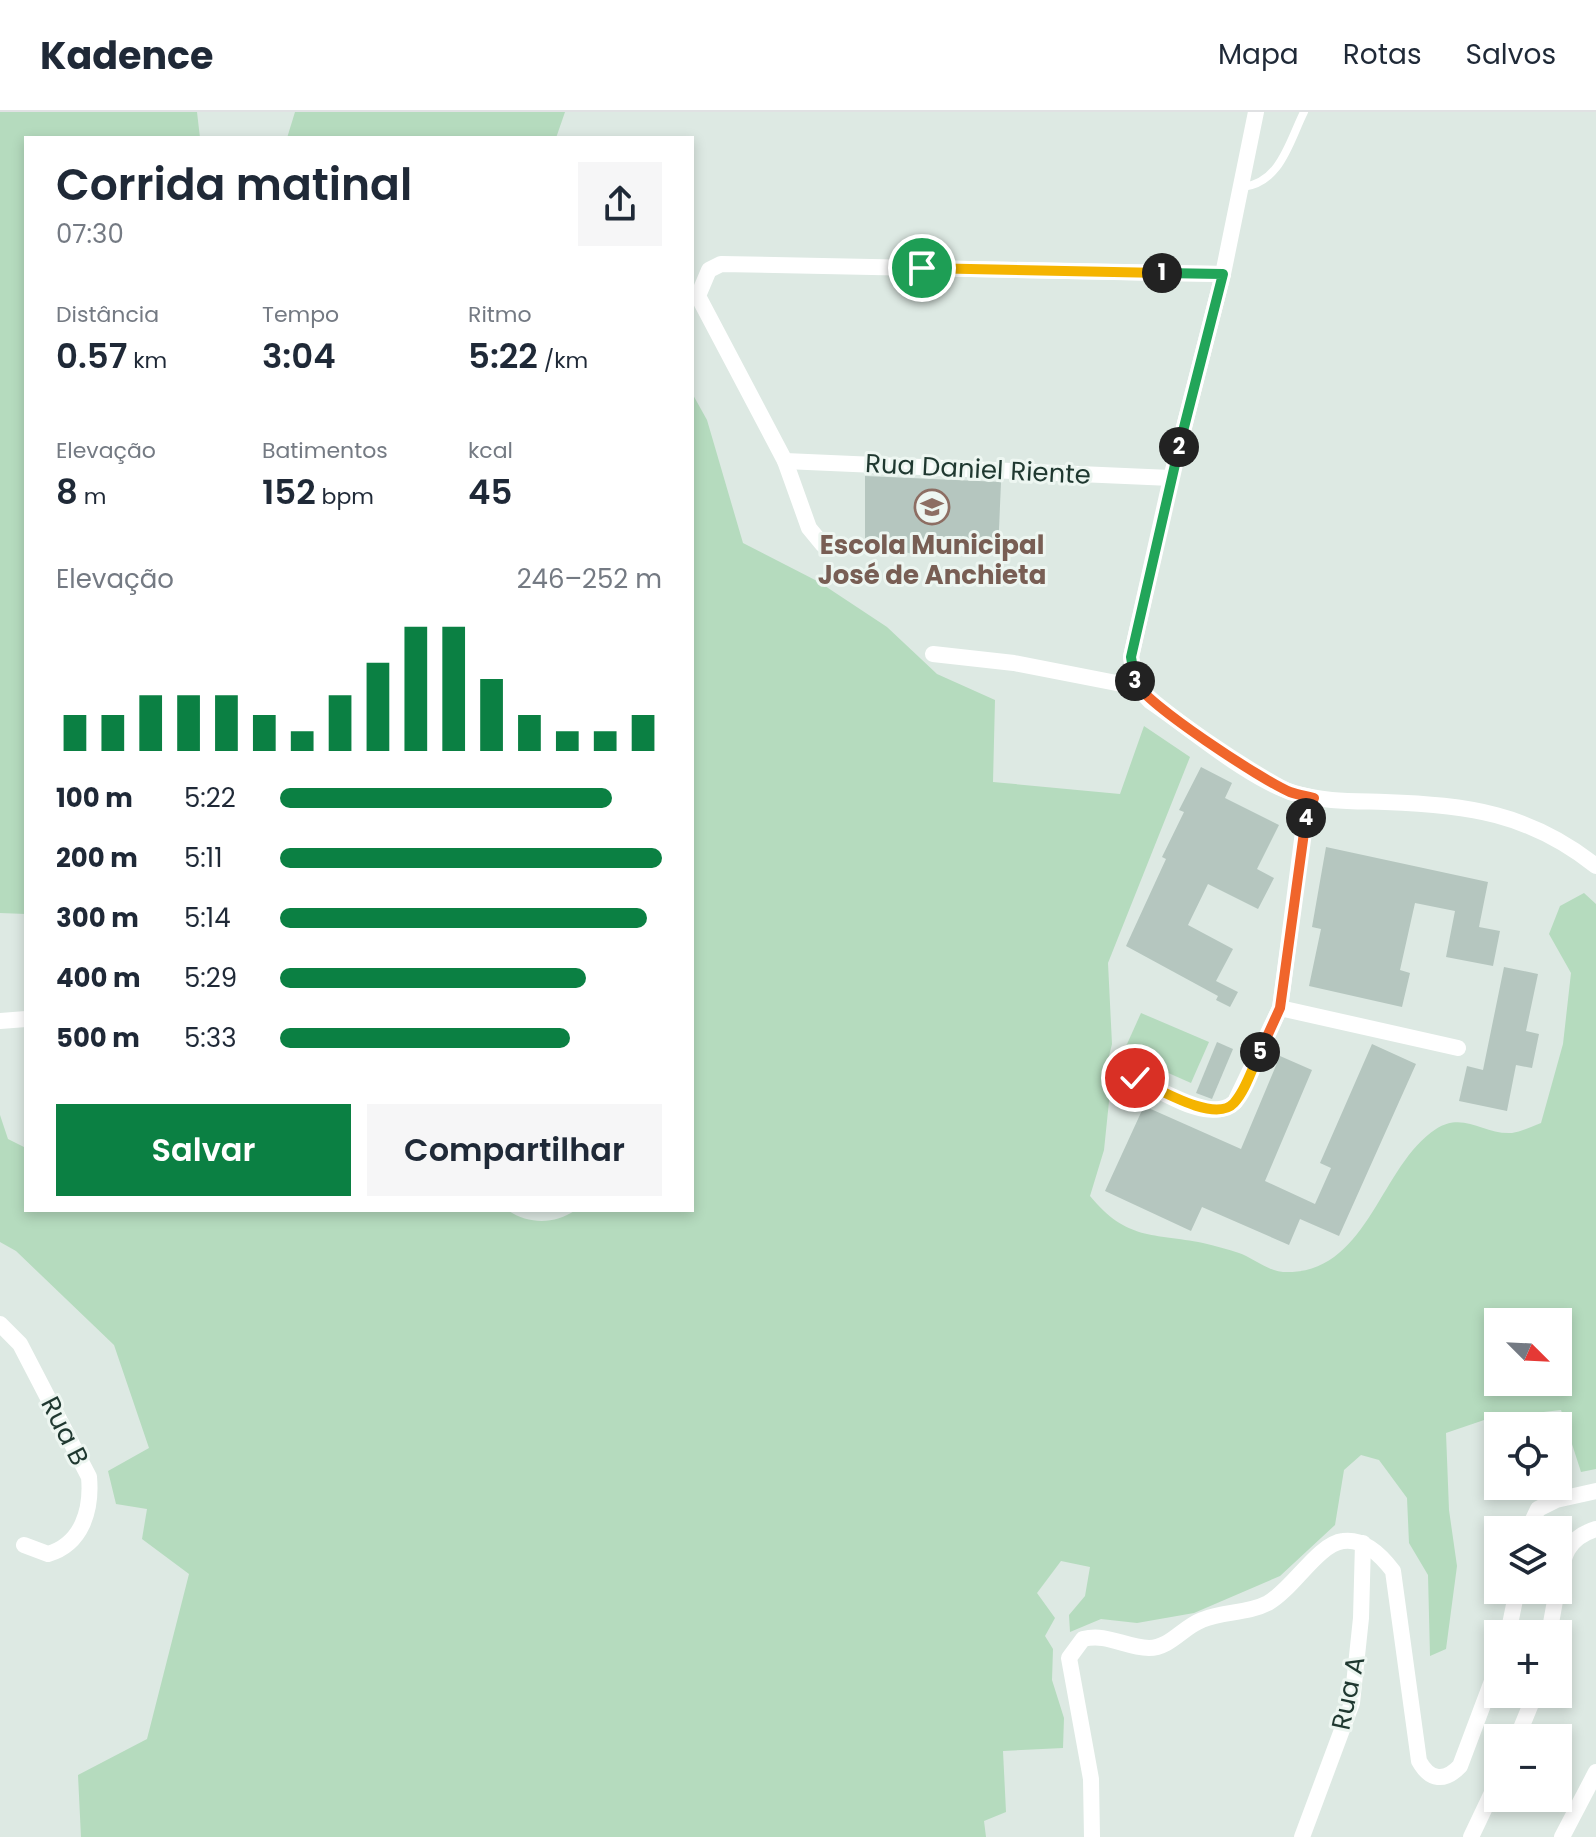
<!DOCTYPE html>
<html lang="pt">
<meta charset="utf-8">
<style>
:root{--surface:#fff;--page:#f6f6f7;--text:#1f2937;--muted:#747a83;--line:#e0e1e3;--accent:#0b8043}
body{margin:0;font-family:Poppins,sans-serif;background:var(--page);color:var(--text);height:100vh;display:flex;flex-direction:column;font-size:30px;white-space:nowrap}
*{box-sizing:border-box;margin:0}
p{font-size:26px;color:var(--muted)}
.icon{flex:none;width:44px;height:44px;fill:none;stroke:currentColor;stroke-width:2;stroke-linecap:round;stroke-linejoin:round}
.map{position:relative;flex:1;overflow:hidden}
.drawer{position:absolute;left:24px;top:24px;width:670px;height:1076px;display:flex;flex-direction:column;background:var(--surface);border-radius:0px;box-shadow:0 4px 12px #0003}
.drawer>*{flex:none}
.needle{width:52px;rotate:114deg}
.buttons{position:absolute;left:1484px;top:1196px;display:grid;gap:16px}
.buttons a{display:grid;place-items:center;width:88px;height:88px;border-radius:0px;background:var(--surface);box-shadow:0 4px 12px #0003;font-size:40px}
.pin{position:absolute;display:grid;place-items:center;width:68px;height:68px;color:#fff;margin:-34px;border:4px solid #fff;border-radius:50%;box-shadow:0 2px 8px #0007}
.km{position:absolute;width:40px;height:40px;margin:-20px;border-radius:50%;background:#222;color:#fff;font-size:22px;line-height:40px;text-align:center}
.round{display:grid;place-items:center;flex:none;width:84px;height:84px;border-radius:0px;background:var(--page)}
.headline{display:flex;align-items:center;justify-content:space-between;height:136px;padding:0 32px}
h1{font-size:44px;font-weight:600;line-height:60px}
.metrics{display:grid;grid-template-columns:repeat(3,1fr);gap:12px;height:136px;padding:8px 32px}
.metrics div{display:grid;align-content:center}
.metrics b{font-size:34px;font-weight:600}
.metrics small{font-size:22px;font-weight:400}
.metrics p{font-size:22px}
.chart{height:224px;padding:16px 32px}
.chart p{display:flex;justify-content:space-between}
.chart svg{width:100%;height:144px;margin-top:8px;stroke:var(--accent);stroke-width:6}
.button{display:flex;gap:16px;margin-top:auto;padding:16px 32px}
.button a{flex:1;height:92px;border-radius:0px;background:var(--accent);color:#fff;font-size:32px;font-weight:600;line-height:92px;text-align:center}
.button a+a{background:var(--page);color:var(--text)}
ul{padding:0 32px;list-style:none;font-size:26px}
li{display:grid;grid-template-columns:128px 96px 1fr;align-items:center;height:60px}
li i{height:20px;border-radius:10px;background:var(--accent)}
header{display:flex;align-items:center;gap:48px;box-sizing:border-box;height:112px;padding:0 40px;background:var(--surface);border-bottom:2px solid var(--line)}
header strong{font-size:38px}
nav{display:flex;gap:44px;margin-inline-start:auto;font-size:28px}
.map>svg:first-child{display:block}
.green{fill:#b5dbbe;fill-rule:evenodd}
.building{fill:#b5c6bf}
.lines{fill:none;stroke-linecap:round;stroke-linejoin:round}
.lane{stroke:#fff;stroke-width:8}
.street{stroke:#fff;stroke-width:16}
.split-1-casing{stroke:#fff;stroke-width:16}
.split-2-casing{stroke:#fff;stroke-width:16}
.split-3-casing{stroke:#fff;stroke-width:16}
.split-4-casing{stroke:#fff;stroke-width:16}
.split-5-casing{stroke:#fff;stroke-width:16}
.split-6-casing{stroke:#fff;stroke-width:16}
.split-1{stroke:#f5b400;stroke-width:10}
.split-2{stroke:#22a559;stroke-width:10}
.split-3{stroke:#22a559;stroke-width:10}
.split-4{stroke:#f0652b;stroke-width:10}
.split-5{stroke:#f0652b;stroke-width:10}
.split-6{stroke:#f5b400;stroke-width:10}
.labels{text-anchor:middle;stroke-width:6;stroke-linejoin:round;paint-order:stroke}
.street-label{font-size:26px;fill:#1f3830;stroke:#edf6f1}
.education-label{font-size:26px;font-weight:bold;fill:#785e54;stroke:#edf6f1}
</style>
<header>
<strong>Kadence</strong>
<nav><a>Mapa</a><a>Rotas</a><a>Salvos</a></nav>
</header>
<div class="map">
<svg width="1596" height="1725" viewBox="0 0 1596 1725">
<rect width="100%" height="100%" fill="#dde9e3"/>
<g class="green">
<path d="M0 0H197L200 26H26V802L0 801Z"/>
<path d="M295 0H565L556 26H287Z"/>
<path d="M692 281 707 308 743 431 819 470 887 515 937 562 995 588 993 670 1120 682 1144 614 1190 645 1108 851 1112 932 1107 952 1111 970 1104 1038 1090 1084C1127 1129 1153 1121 1203 1131 1215 1134 1228 1137 1239 1141 1253 1146 1268 1159 1283 1160 1368 1164 1379 1054 1436 1017 1464 999 1484 1023 1512 1021 1521 1020 1533 1014 1541 1011L1563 932 1571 861 1549 822 1560 794 1584 781 1596 792V1357L1581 1360 1561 1298 1490 1306 1446 1321 1449 1398 1457 1454 1446 1537 1430 1544 1428 1463 1409 1431 1407 1386 1379 1348 1361 1343 1344 1358 1335 1413 1280 1464 1194 1501 1137 1511 1101 1507 1070 1520 1069 1503 1085 1484 1090 1455 1061 1449 1037 1481 1055 1506 1045 1524 1053 1537 1052 1568 1064 1606 1063 1636 1003 1639 1006 1700 984 1709 986 1725H81L78 1663 147 1627 189 1462 142 1427 147 1397 116 1392 108 1359 149 1336 114 1233 16 1139 0 1130V1003L8 1027 26 1036V1098H507C529 1112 553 1113 576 1098H692ZM1558 1210V1270H1498V1210Z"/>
<path d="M1141 901 1209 930 1191 971 1123 941Z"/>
</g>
<g class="building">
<path d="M865 364 1001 370 998 441 912 442 865 428Z"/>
<path d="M1201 655 1232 671 1225 686 1279 713 1257 757 1274 766 1258 797 1208 772 1188 813 1233 837 1216 869 1238 880 1230 895 1216 888 1218 884 1126 834 1166 747 1162 745 1184 700 1179 698Z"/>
<path d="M1326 735 1488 770 1479 815 1500 819 1493 854 1446 845 1455 799 1415 791 1400 858 1410 861 1402 895 1309 874 1321 817 1312 815Z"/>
<path d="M1504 855 1538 862 1526 919 1539 922 1532 956 1516 953 1507 999 1459 989 1467 954 1483 958Z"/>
<path d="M1217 930 1233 937 1212 987 1196 981Z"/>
<path d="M1372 932 1416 952 1339 1124 1300 1107 1289 1133 1202 1095 1191 1119 1105 1079 1144 994 1241 1037 1280 944 1312 958 1265 1069 1315 1092 1331 1056 1320 1051Z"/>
</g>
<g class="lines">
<path class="lane" d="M1243 75C1281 70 1289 30 1304 0"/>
<g class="street">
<path d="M1256 0 1223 162 1171 366 1131 545 1137 575 1150 589C1190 616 1250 668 1294 681 1324 690 1354 689 1385 690 1468 693 1529 701 1596 754"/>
<path d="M785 349 1171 366"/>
<path d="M823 433 809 416 785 349 698 184 709 158 721 152 1223 162"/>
<path d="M933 542 1014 551 1137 575"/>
<path d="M1280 896 1458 936"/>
<path d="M0 909 26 907"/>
<path d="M1135 966C1162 979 1209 1013 1235 990L1280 896 1303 720 1314 686"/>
<path d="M0 1212 20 1232 89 1365C92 1398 82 1432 48 1442L24 1433"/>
<path d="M1528 1418 1538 1397 1556 1388 1596 1379"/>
<path d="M1558 1473C1563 1445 1566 1426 1596 1417"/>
<path d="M1508 1522 1517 1478"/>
<path d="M1549 1522 1557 1478"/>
<path d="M1517 1626 1535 1582"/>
<path d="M1092 1725 1091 1667 1069 1546 1083 1527C1107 1521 1124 1535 1149 1536 1170 1536 1183 1515 1202 1508 1223 1499 1247 1502 1268 1491 1293 1477 1318 1432 1343 1429 1364 1426 1381 1443 1393 1459L1419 1649C1430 1669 1445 1670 1460 1654L1498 1553"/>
<path d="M1302 1725 1352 1591 1361 1506 1363 1431"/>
<path d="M1471 1725 1498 1668"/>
<path d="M1562 1725 1596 1660"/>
</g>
</g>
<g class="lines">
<g class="split-1-casing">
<path id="split-1" d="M922 156 1162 161"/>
</g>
<g class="split-2-casing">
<path id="split-2" d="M1162 161 1223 162 1179 335"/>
</g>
<g class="split-3-casing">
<path id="split-3" d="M1135 569 1131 545 1179 335"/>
</g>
<g class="split-4-casing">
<path id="split-4" d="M1135 569C1142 590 1265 670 1290 680 1298 683 1307 684 1314 686L1306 706"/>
</g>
<g class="split-5-casing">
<path id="split-5" d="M1260 940 1280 896 1306 706"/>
</g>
<g class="split-6-casing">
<path id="split-6" d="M1135 966C1157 976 1215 1012 1234 991 1246 978 1252 956 1260 940"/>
</g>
<use href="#split-1" class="split-1"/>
<use href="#split-2" class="split-2"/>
<use href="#split-3" class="split-3"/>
<use href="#split-4" class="split-4"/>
<use href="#split-5" class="split-5"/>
<use href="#split-6" class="split-6"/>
</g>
<defs>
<g id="school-ring" transform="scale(1.8)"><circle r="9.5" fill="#edf6f1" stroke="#8d6e63" stroke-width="1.5"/><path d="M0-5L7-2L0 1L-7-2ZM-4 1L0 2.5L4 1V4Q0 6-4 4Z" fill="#8d6e63"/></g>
</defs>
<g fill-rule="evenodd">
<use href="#school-ring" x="932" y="395"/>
</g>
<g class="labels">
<g class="street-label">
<text transform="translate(978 357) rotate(3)" y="9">Rua Daniel Riente</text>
<text transform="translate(65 1319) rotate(63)" y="9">Rua B</text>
<text transform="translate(1348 1581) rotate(-78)" y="9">Rua A</text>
</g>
<g class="education-label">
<text x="932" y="442">Escola Municipal<tspan x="932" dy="30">José de Anchieta</tspan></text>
</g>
</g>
</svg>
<div class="buttons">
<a><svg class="needle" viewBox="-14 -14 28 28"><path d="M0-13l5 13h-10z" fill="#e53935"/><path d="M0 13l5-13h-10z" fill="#747a83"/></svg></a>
<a><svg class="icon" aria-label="locate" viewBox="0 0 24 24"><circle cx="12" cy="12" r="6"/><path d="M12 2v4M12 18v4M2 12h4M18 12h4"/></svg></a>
<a><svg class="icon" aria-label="layers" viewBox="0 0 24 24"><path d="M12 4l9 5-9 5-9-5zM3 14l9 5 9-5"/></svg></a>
<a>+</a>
<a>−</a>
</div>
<div class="pin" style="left:922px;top:156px;background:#1e9e55"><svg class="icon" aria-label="arrive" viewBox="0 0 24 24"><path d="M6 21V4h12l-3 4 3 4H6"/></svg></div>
<div class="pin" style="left:1135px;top:966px;background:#d93025"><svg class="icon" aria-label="check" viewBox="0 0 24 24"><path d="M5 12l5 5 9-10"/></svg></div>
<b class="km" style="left:1162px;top:161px">1</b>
<b class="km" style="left:1179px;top:335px">2</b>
<b class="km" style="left:1135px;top:569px">3</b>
<b class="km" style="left:1306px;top:706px">4</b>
<b class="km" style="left:1260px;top:940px">5</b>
<section class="drawer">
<div class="headline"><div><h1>Corrida matinal</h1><p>07:30</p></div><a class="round"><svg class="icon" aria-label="share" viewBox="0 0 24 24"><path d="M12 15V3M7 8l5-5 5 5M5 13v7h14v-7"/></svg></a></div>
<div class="metrics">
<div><p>Distância</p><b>0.57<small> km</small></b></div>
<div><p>Tempo</p><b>3:04</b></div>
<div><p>Ritmo</p><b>5:22<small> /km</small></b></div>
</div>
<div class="metrics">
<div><p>Elevação</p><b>8<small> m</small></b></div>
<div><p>Batimentos</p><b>152<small> bpm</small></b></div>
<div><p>kcal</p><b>45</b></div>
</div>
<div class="chart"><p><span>Elevação</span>246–252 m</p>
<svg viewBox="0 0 160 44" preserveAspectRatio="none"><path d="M5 44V33M15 44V33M25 44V27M35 44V27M45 44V27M55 44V33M65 44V38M75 44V27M85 44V17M95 44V6M105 44V6M115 44V22M125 44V33M135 44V38M145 44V38M155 44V33"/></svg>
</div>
<ul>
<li><b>100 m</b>5:22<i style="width:87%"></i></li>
<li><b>200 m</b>5:11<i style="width:100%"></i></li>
<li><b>300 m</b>5:14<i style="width:96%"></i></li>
<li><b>400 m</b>5:29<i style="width:80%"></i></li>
<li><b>500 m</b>5:33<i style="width:76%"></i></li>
</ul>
<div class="button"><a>Salvar</a><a>Compartilhar</a></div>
</section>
</div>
